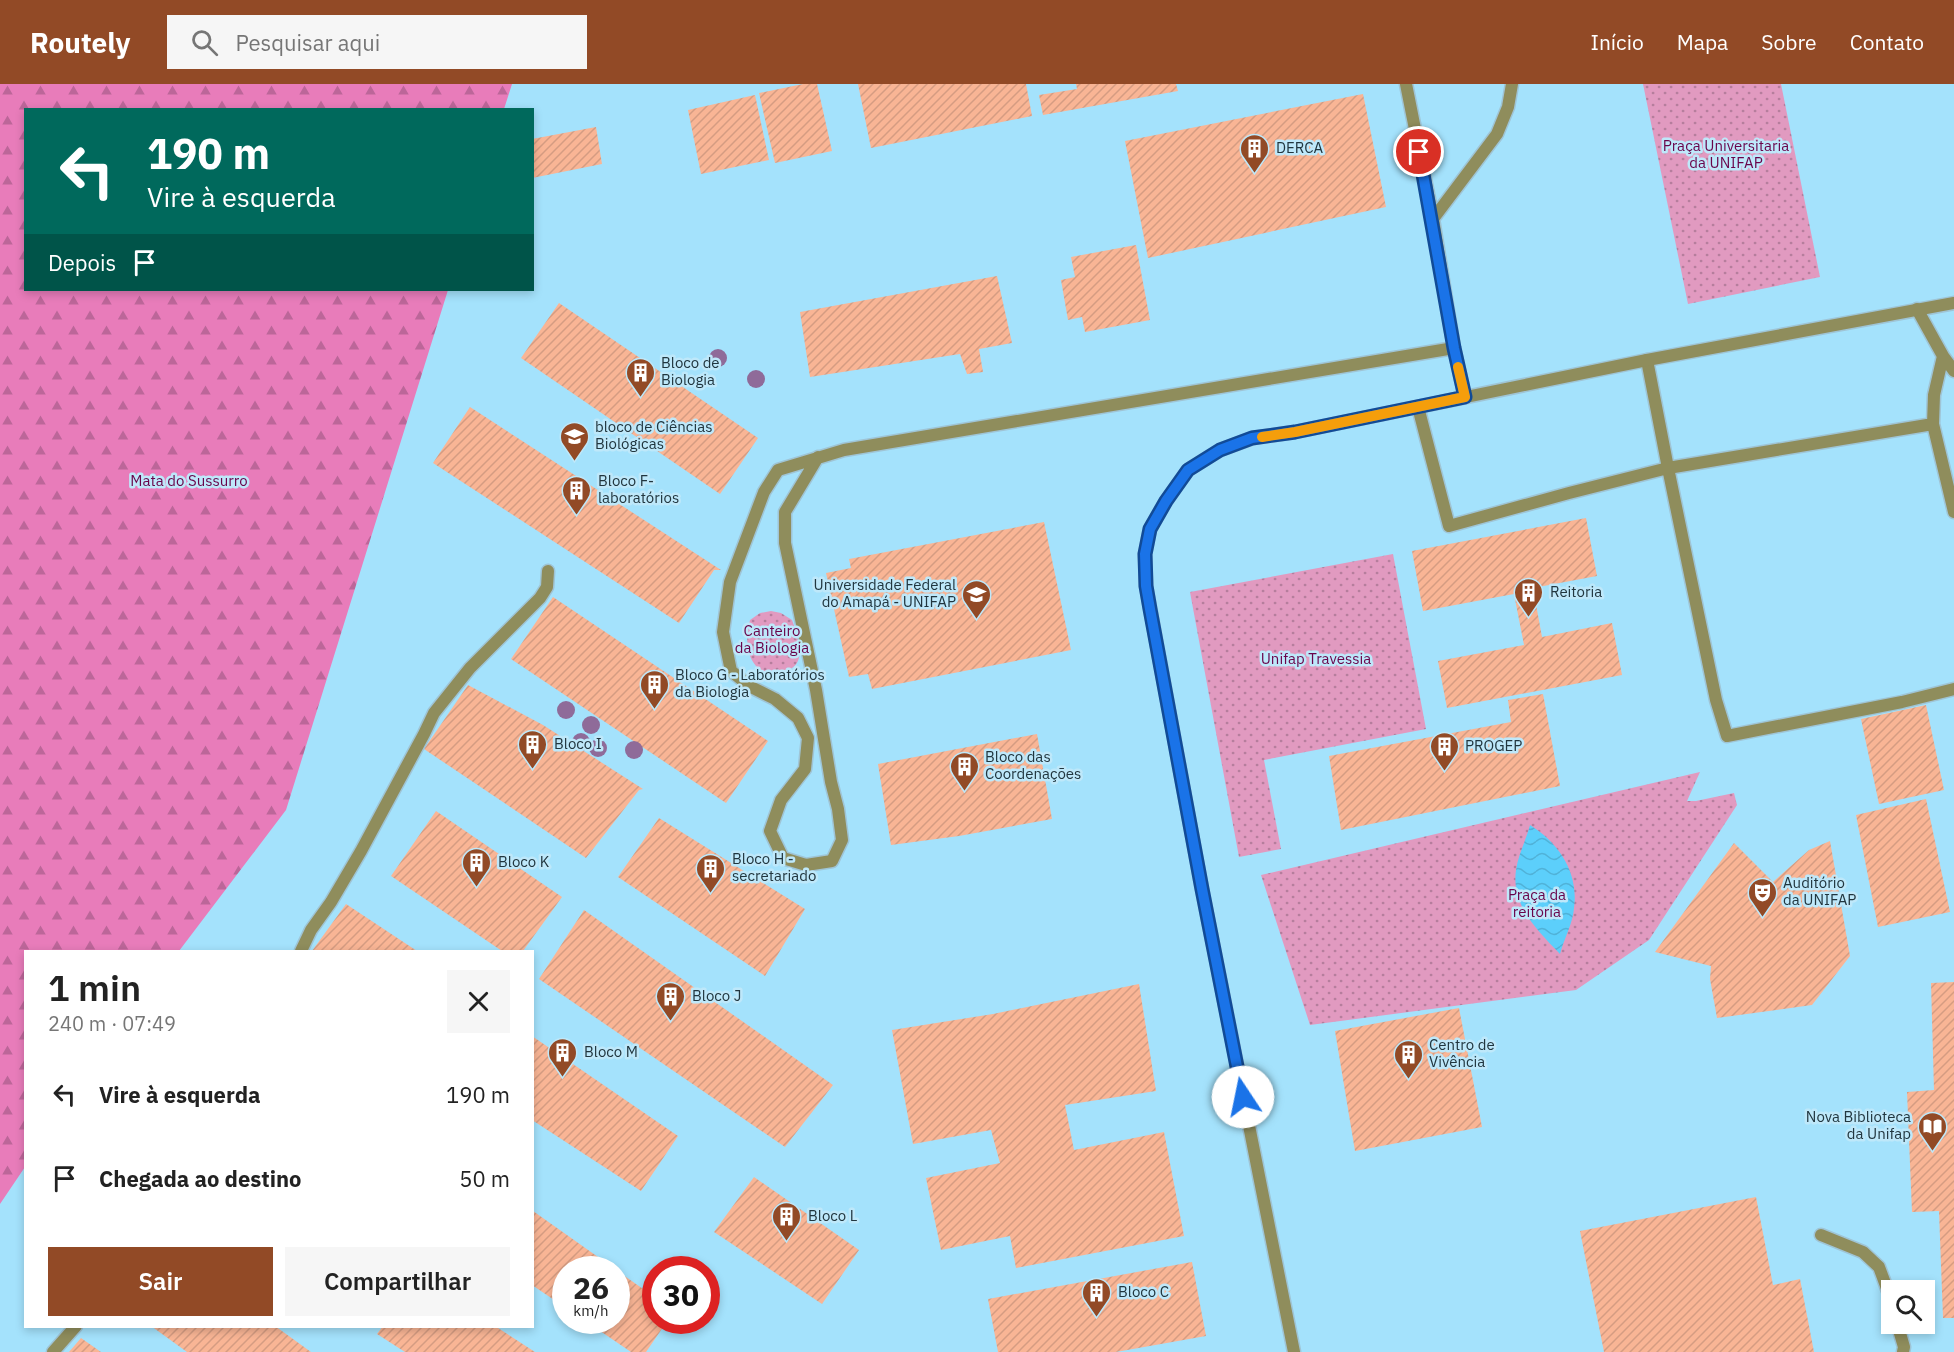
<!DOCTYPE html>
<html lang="pt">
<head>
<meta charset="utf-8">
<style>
	:root { --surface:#fff; --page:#f6f6f6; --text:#222; --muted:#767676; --accent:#924a26 }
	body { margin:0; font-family:"IBM Plex Sans",sans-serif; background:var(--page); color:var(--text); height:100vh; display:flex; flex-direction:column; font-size:22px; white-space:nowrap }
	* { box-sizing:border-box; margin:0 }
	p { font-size:20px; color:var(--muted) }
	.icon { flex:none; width:33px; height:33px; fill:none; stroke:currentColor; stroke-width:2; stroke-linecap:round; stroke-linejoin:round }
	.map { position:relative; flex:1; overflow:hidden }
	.drawer { position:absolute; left:24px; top:866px; width:510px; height:378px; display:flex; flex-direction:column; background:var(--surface); border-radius:0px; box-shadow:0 3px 9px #0003 }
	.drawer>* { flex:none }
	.hud { position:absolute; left:24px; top:24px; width:510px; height:183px; border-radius:0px; box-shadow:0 3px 9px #0003; background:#00695c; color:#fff; overflow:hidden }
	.controls { position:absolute; left:1881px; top:1196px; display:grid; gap:12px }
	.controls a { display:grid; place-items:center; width:54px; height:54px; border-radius:0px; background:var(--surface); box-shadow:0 3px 9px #0003; font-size:30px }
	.speed { position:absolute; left:552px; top:1172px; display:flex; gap:12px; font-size:30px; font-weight:700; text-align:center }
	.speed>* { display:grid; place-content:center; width:78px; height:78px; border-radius:50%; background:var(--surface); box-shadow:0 3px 9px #0003; line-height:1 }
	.speed small { font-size:15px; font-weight:400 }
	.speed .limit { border:9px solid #d22; background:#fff; color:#111 }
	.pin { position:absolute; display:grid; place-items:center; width:51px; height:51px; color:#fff; margin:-26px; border:3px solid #fff; border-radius:50%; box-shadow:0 2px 6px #0007 }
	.me { position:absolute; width:66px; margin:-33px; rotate:349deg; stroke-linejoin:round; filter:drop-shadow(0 0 4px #0008) }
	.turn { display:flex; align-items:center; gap:21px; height:126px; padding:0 24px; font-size:27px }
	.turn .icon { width:78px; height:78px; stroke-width:2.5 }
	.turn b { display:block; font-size:42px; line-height:51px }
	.then { display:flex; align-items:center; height:57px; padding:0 24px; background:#0003; gap:12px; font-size:22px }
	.round { display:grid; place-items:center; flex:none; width:63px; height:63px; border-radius:0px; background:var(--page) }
	.overview { display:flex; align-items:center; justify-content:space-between; height:102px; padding:0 24px }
	h1 { font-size:36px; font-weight:600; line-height:45px }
	.cta { display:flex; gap:12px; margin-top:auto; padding:12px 24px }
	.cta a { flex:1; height:69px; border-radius:0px; background:var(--accent); color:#fff; font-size:24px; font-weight:600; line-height:69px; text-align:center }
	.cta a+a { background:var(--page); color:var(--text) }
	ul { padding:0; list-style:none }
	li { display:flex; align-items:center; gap:18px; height:84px; padding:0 24px }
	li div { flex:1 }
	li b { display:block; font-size:22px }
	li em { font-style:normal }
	header { display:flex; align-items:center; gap:36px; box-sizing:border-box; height:84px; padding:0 30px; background:var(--accent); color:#fff }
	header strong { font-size:28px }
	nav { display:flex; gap:33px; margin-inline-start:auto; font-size:21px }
	.search { width:420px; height:54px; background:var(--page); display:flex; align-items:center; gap:15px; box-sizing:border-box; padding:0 21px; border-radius:0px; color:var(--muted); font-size:22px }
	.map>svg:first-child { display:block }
	.built { fill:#a4e2fc; fill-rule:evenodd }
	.forest { fill:url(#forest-firs) }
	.park { fill:url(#park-dots) }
	.water { fill:url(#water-waves) }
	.building { fill:url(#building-hatch) }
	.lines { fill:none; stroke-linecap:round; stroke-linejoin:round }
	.lane-casing { stroke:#9fc4d5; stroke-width:15 }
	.street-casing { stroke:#9fc4d5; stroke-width:15 }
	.lane { stroke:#8f8d5c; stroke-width:12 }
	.street { stroke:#8f8d5c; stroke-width:12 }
	.tree { fill:#8f6b99 }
	.route-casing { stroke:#114b97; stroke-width:15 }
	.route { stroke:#1a73e8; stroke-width:10 }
	.slow { stroke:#f59e0b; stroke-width:10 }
	.labels { text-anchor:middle; stroke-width:5; stroke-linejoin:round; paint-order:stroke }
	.park-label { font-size:15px; fill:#69044a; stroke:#bee8fa }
	.poi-label { font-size:15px; fill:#21363f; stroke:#bee8fa; text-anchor:start }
</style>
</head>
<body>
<header>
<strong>Routely</strong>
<div class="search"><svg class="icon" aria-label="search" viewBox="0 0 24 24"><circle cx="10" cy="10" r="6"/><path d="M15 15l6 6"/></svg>Pesquisar aqui</div>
<nav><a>Início</a><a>Mapa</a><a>Sobre</a><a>Contato</a></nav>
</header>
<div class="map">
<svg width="1954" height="1268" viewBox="0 0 1954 1268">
	<defs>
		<pattern id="forest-firs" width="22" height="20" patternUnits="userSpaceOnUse" patternTransform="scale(1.5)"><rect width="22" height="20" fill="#e87cba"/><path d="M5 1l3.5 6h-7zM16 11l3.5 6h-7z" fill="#bc6699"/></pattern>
		<pattern id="park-dots" width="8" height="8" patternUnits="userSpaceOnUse" patternTransform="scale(1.5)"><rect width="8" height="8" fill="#e19ac0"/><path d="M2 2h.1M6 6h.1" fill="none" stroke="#b67e9d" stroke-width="1.8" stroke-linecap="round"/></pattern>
		<pattern id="water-waves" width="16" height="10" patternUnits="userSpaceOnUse" patternTransform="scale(1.5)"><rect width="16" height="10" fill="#5ccffb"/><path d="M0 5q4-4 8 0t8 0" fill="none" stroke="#50b2d8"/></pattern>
		<pattern id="building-hatch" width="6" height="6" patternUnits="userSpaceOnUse" patternTransform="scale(1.5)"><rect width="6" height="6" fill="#f9b595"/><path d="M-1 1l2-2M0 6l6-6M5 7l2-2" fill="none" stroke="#d59c82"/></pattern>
	</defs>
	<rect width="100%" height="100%" fill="#bee8fa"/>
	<path class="built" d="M0 0H1954V1268H0ZM26 26H532V206H26ZM26 867H532V1242H26ZM566 1185H616V1236H566ZM656 1185H706V1236H656ZM1892 1206H1924V1239H1892Z"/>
	<path class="forest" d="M0 0H512L504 25 26 26V206H448L286 726 179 867H26L25 1083 0 1120Z"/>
	<path class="park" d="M1643 0H1781L1820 193 1688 220Z
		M1393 470 1426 645 1264 676 1281 765 1239 773 1190 508Z
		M771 527 781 529 792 536C796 547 801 562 799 574 795 591 766 594 756 582 745 569 746 551 750 536L760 529Z
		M1700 688 1687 717H1696L1734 709 1737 721 1649 856 1576 906 1310 941 1261 791Z"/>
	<path class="water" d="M1530 741C1559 759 1579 789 1574 824 1573 839 1564 855 1560 870 1537 846 1511 821 1516 786 1518 771 1526 756 1530 741Z"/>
	<path class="building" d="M803 0H817L832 67 775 79 759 9Z
		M858 0H1026L1032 32 871 64Z
		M1076 0H1176L1178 7 1043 31 1039 11 1077 5Z
		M1363 10 1386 123 1148 174 1125 57Z
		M755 11 769 76 701 90 688 26Z
		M596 43 602 80 532 94V55Z
		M1136 161 1150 236 1085 248 1082 233 1068 236 1061 196 1075 193 1071 173Z
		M997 192 1012 259 979 265 983 288 967 290 960 270 810 293 800 228Z
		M559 219 758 354 720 410 521 274Z
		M470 323 721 486H714L679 539 433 379Z
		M1586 434 1597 492 1533 504 1542 553 1612 539 1622 591 1447 624 1438 577 1524 561 1514 510 1423 527 1412 467Z
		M1044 438 1071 566 872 605 868 590 849 593 826 489 851 484 849 475Z
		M553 513 768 657 726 719 511 575Z
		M468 601 543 641 643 705 639 706 586 774 424 665Z
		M1543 610 1560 702 1341 746 1329 672 1511 638 1508 616Z
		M1926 621 1944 706 1879 720 1861 635Z
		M1037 650 1052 735 959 752 891 761 878 680Z
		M1926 715 1950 828 1878 843 1856 731Z
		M436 727 562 813 523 867H502L391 792Z
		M659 734 805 825 765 892 618 793Z
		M1830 757 1850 872 1812 921 1717 934 1710 895 1711 882 1655 868 1734 759 1773 798 1809 766Z
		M346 820 417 867H312Z
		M584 826 833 1001 785 1063 539 895Z
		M1954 898V1234H1943L1939 1127 1912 1128 1907 1008 1934 1006 1931 899Z
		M1139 900 1156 1007 1065 1021 1074 1066 1164 1048 1184 1152 1016 1184 1010 1152 941 1166 926 1094 1000 1079 991 1046 913 1060 892 946 993 930Z
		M1459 924 1482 1043 1355 1067 1335 947Z
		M532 952 678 1052 641 1107 532 1036Z
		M754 1093 859 1166 822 1220 714 1148Z
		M1756 1113 1773 1201 1800 1195 1814 1268H1604L1580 1147Z
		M533 1127 615 1185H566V1224L532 1201Z
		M1192 1178 1206 1252 1116 1268H998L988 1215Z
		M616 1186 656 1214V1236H668L646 1268H631L584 1236H616Z
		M151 1242H275L311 1268H187Z
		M383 1242H495L535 1268H405L377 1250Z
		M81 1254 101 1268H69Z"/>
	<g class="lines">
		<defs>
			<path id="lane" d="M1406 0 1433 135 1454 264
				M1433 135 1497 50 1508 23 1512 0
				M1917 225 1943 272 1934 311 1933 340 1668 384 1716 616 1727 652 1902 618 1954 605
				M1943 272 1954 287
				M1418 323 1449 442 1569 409 1668 384 1647 276
				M1933 340 1954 428
				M818 373 785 428V459L816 606 831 698 838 725 842 756 832 777 806 781 783 774 770 747 781 716 805 685 808 654 798 634 775 615 751 603 731 587 723 548 730 498 764 408 778 386 844 366 1454 264 1465 313
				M301 867 311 846 331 818 361 767 424 650 434 629 470 584 540 514 547 503 548 487
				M1821 1151 1863 1168 1879 1183 1892 1218
				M1897 1239 1904 1263 1903 1268
				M53 1268 76 1242"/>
			<path id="street" d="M1294 1268 1202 805 1146 502 1145 470 1150 445 1166 417 1188 386 1220 366 1253 354 1295 348 1647 276 1954 219"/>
		</defs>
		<use href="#lane" class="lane-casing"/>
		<use href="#street" class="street-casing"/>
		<use href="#lane" class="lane"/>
		<use href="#street" class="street"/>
	</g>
	<g class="tree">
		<circle cx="718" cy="274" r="9"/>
		<circle cx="756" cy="295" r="9"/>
		<circle cx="566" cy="626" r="9"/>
		<circle cx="591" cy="641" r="9"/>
		<circle cx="581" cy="658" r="9"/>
		<circle cx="598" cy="664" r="9"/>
		<circle cx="634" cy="666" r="9"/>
	</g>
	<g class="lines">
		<defs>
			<path id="route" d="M1243 1013 1202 805 1150 525 1146 502 1145 470 1150 445 1166 417 1188 386 1220 366 1252 354 1295 348 1465 313 1454 264 1419 68"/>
		</defs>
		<use href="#route" class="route-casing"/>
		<use href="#route" class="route"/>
		<path class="slow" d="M1262 353 1295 348 1465 313 1458 283"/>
	</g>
	<defs>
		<symbol id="building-pin" viewBox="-11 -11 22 30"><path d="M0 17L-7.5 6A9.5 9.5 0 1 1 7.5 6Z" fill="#924a26" stroke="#bee8fa"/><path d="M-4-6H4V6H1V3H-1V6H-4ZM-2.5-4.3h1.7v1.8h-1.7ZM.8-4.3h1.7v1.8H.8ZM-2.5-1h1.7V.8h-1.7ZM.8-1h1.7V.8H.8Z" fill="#fff"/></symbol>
		<symbol id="university-pin" viewBox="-11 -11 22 30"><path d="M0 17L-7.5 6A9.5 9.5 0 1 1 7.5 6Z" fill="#924a26" stroke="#bee8fa"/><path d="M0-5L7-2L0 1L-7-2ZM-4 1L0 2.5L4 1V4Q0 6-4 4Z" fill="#fff"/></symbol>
		<symbol id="theatre-pin" viewBox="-11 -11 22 30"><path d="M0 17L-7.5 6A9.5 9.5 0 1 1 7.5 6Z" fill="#924a26" stroke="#bee8fa"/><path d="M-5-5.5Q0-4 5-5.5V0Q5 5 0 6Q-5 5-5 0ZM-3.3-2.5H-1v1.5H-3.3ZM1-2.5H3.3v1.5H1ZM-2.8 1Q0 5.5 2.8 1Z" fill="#fff"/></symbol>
		<symbol id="library-pin" viewBox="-11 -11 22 30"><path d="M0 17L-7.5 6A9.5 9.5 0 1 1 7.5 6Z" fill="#924a26" stroke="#bee8fa"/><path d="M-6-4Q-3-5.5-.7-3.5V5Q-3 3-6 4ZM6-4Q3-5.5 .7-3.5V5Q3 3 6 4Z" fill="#fff"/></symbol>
	</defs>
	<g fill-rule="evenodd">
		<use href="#building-pin" x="1238" y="48" width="33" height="45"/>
		<use href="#building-pin" x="624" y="272" width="33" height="45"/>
		<use href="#university-pin" x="558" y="336" width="33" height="45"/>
		<use href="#building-pin" x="560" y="390" width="33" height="45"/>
		<use href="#building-pin" x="1512" y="492" width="33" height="45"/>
		<use href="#university-pin" x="960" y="494" width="33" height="45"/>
		<use href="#building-pin" x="638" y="584" width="33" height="45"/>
		<use href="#building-pin" x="516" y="644" width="33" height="45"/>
		<use href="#building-pin" x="1428" y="646" width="33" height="45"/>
		<use href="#building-pin" x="948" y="666" width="33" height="45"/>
		<use href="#building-pin" x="460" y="762" width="33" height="45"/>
		<use href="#building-pin" x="694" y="768" width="33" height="45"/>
		<use href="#theatre-pin" x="1746" y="792" width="33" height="45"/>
		<use href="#building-pin" x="654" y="896" width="33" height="45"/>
		<use href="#building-pin" x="546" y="952" width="33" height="45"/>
		<use href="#building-pin" x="1392" y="954" width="33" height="45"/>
		<use href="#library-pin" x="1916" y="1026" width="33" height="45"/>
		<use href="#building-pin" x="770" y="1116" width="33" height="45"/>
		<use href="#building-pin" x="1080" y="1192" width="33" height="45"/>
	</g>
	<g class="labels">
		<g class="park-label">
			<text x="1726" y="67">Praça Universitaria<tspan x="1726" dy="17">da UNIFAP</tspan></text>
			<text x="189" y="402">Mata do Sussurro</text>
			<text x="772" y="552">Canteiro<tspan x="772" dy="17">da Biologia</tspan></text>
			<text x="1316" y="580">Unifap Travessia</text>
			<text x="1537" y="816">Praça da<tspan x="1537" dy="17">reitoria</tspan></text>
		</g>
		<g class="poi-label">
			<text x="1276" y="69">DERCA</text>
			<text x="661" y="284">Bloco de<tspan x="661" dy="17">Biologia</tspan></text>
			<text x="595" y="348">bloco de Ciências<tspan x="595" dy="17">Biológicas</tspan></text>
			<text x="598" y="402">Bloco F-<tspan x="598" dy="17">laboratórios</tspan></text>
			<text x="956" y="506" text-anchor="end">Universidade Federal<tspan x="956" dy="17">do Amapá - UNIFAP</tspan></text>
			<text x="1550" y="513">Reitoria</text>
			<text x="675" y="596">Bloco G - Laboratórios<tspan x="675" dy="17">da Biologia</tspan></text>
			<text x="554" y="665">Bloco I</text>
			<text x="1465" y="667">PROGEP</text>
			<text x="985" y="678">Bloco das<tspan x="985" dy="17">Coordenações</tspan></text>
			<text x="732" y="780">Bloco H -<tspan x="732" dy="17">secretariado</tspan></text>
			<text x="498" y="783">Bloco K</text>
			<text x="1783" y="804">Auditório<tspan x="1783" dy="17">da UNIFAP</tspan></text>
			<text x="692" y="917">Bloco J</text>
			<text x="1429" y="966">Centro de<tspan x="1429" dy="17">Vivência</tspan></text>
			<text x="584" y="973">Bloco M</text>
			<text x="1911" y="1038" text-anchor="end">Nova Biblioteca<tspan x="1911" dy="17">da Unifap</tspan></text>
			<text x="808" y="1137">Bloco L</text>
			<text x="1118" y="1213">Bloco C</text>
		</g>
	</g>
</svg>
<div class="controls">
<a><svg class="icon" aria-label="search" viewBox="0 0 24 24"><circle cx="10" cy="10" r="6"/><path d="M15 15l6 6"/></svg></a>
</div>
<div class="speed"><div>26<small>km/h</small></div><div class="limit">30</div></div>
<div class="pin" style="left:1419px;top:68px;background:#d93025"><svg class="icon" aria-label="arrive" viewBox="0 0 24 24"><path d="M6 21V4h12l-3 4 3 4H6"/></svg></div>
<svg class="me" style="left:1243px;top:1013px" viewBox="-20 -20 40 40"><circle r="19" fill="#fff"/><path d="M0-13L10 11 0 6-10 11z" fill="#1a73e8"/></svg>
<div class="hud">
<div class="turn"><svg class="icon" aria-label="left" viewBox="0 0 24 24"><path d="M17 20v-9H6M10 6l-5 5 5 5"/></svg><div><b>190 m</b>Vire à esquerda</div></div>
<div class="then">Depois<svg class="icon" aria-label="arrive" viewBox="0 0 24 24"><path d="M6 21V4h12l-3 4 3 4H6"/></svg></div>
</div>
<section class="drawer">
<div class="overview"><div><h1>1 min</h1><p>240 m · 07:49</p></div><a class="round"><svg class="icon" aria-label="close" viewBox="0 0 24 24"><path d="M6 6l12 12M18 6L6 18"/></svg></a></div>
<ul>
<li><svg class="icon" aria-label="left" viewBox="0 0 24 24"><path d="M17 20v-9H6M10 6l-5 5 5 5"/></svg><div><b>Vire à esquerda</b></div><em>190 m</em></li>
<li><svg class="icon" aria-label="arrive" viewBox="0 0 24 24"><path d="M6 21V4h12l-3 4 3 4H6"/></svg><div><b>Chegada ao destino</b></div><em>50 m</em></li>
</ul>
<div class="cta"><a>Sair</a><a>Compartilhar</a></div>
</section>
</div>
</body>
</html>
